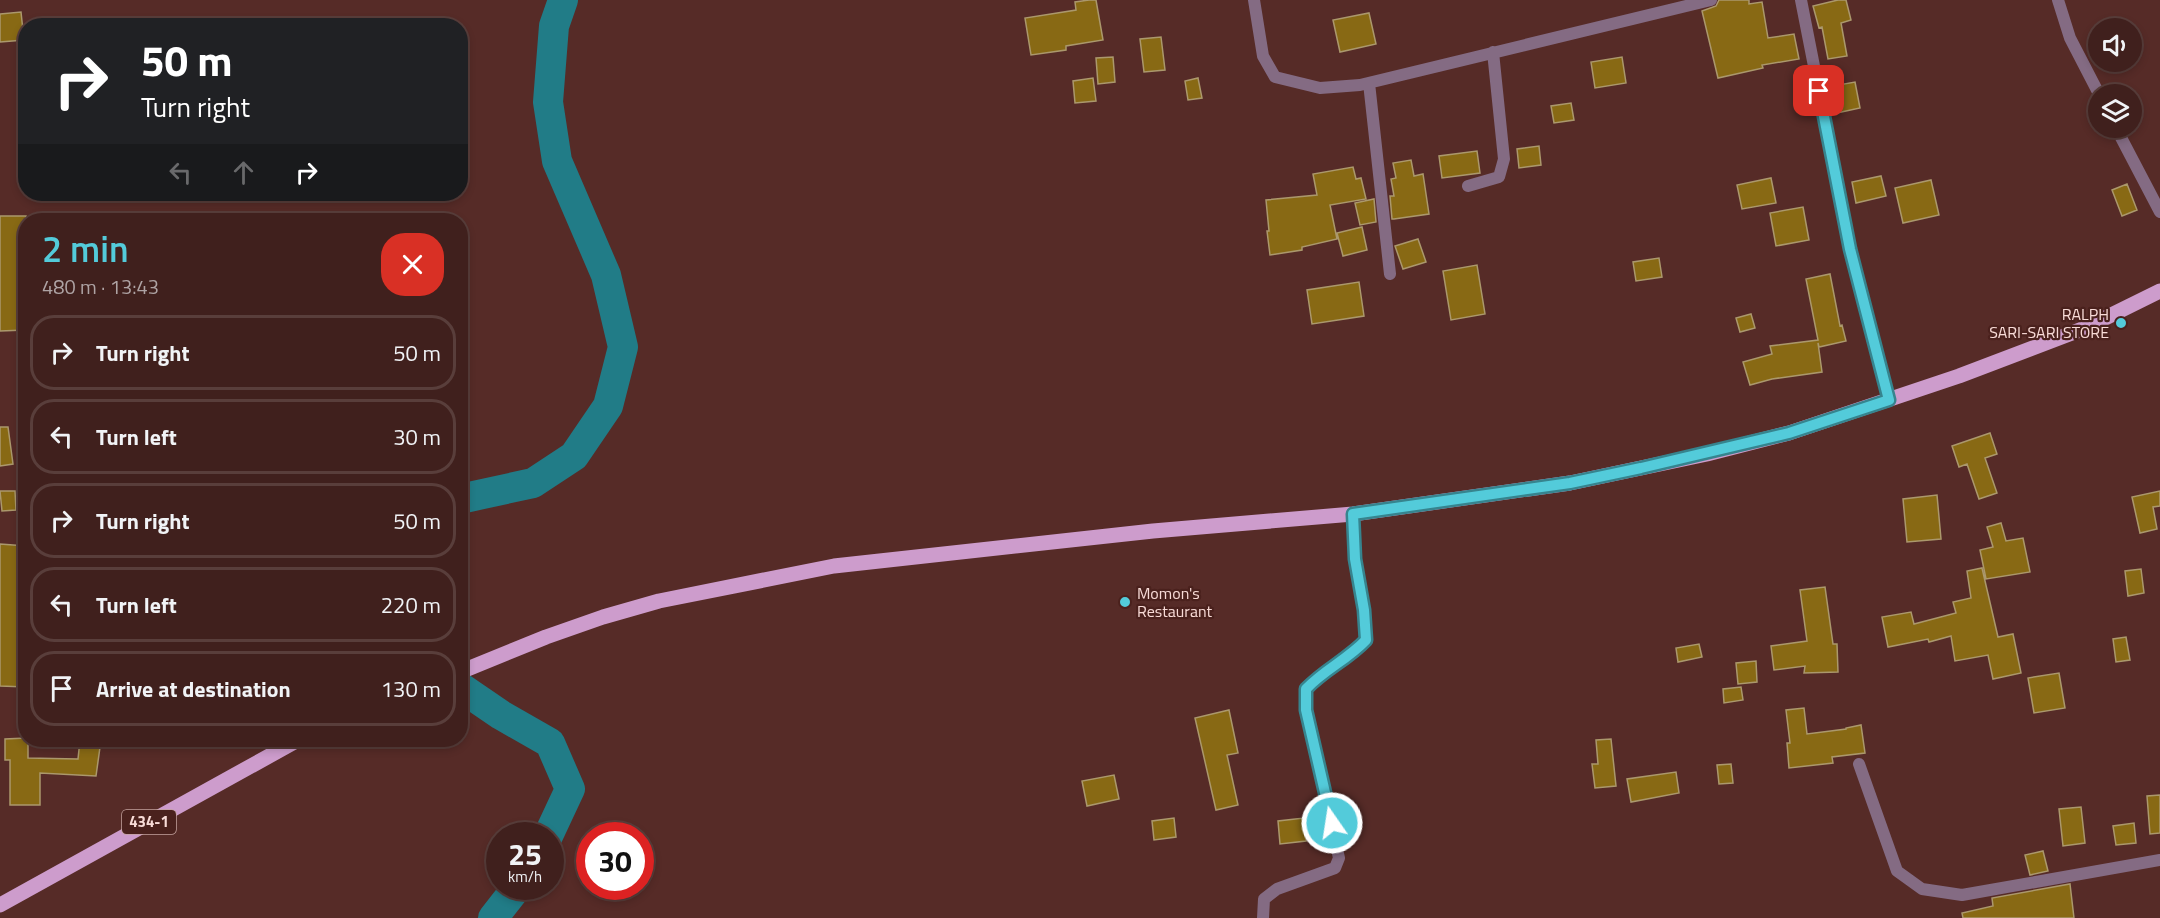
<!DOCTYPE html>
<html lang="en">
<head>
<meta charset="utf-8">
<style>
	:root { --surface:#40201d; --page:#472826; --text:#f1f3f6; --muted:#aea3a4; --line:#593e3b; --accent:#53cbda }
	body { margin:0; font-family:"Titillium Web",sans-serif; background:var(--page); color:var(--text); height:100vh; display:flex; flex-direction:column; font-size:22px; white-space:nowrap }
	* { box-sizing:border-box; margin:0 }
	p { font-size:20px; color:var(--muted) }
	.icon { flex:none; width:33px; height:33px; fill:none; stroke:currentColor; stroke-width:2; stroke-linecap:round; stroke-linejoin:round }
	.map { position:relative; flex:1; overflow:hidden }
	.drawer { position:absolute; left:18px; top:213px; width:450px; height:534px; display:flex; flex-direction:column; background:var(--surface); border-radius:24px; box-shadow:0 3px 9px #0003,0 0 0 2px var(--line) }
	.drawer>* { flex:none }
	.guide { position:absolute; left:18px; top:18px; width:450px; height:183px; border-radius:24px; box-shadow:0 3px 9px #0003,0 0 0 2px var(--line); background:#202124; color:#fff; overflow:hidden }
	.fabs { position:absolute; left:2088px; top:18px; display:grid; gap:12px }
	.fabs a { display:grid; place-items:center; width:54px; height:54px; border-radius:50%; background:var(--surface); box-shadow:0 3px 9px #0003,0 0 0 2px var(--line); font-size:30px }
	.speed { position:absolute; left:486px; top:822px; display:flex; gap:12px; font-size:30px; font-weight:700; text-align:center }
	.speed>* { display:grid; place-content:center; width:78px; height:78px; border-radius:50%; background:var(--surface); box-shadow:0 3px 9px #0003,0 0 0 2px var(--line); line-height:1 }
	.speed small { font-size:15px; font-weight:400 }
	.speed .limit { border:9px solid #d22; background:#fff; color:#111 }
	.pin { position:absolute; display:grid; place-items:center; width:51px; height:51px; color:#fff; margin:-26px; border-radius:12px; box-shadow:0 3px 9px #0006 }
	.me { position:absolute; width:66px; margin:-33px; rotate:347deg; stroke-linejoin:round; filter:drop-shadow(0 0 4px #0008) }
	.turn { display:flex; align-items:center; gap:21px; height:126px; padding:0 24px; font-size:27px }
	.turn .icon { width:78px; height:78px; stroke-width:2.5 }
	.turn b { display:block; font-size:42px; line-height:51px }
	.lanes { display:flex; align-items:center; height:57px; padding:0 24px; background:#0003; justify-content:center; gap:30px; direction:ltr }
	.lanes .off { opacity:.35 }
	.round { display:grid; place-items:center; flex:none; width:63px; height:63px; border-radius:24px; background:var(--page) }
	.overview { display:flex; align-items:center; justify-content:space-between; height:102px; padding:0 24px }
	h1 { font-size:36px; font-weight:600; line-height:45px; color:var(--accent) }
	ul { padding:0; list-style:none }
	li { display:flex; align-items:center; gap:18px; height:75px; margin:0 12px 9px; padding:0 12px; border:3px solid var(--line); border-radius:24px }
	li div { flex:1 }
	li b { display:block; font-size:22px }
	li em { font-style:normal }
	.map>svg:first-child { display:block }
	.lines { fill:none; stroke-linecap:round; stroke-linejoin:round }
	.river { stroke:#217c87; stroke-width:30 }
	.building { fill:#886914; stroke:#ab986c; stroke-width:1.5 }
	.minor { stroke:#846b83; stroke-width:12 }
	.tertiary { stroke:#846b83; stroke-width:12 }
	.primary { stroke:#cd9ccc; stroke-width:15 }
	.route-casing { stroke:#36848e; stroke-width:15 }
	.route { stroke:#53cbda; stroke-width:10 }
	.poi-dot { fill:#53cbda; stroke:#4a211d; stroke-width:2 }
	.labels { text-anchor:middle; stroke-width:4.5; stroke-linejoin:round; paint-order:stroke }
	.shield { fill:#4a211d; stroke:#c4a39f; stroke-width:1.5 }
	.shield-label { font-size:15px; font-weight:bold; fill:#f8dbd7 }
	.poi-label { font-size:16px; fill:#f8dbd7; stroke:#4a211d; text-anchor:end }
</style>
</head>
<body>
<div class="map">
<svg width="2160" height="918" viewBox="0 0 2160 918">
	<rect width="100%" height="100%" fill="#562b27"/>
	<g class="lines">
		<path class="river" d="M460 499 533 483 574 456 608 406 623 347 606 275 557 161 548 102 554 26 563 0
			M460 687 501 715 550 743 570 789 548 836
			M493 918 518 886"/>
	</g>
	<path class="building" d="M1089 0H1096L1103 40 1066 46V50L1031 55 1025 18 1076 10 1075 2Z
		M1719 0H1749V4L1762 2 1768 38 1794 34 1799 59 1762 65 1763 68 1718 78 1702 11 1716 6Z
		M1838 0H1846L1851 20 1841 23 1847 56 1828 59 1822 27 1819 28 1813 6Z
		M21 12 24 40 0 42V14Z
		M1369 13 1376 44 1340 52 1333 20Z
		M1161 37 1165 70 1144 72 1140 39Z
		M1113 57 1115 82 1098 84 1096 58Z
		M1622 57 1626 83 1595 88 1591 62Z
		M1093 78 1096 101 1075 103 1073 81Z
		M1198 78 1202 98 1188 100 1185 81Z
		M1855 82 1860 108 1832 114 1827 87Z
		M1571 103 1574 120 1554 123 1551 106Z
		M1539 146 1541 165 1519 168 1517 149Z
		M1477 151 1480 173 1442 178 1439 156Z
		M1411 160 1414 176 1423 174 1429 214 1394 219H1392L1390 196H1394L1391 179 1396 178 1393 163Z
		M1353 167 1356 179 1361 178 1366 199 1330 205 1337 239 1302 247V250L1270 255 1267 231H1269L1266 200 1317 195 1313 174Z
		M1881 176 1886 196 1856 203 1852 182Z
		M1771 178 1776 203 1742 209 1737 185Z
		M1931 180 1939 215 1903 223 1895 188Z
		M2127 184 2137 210 2122 216 2112 190Z
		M1374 199 1376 222 1360 225 1355 203Z
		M1803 207 1809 240 1776 246 1770 213Z
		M0 216H26V242H20L25 330 0 331Z
		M1362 227 1367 250 1343 256 1337 233Z
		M1418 239 1426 262 1403 269 1395 246Z
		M1659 258 1662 277 1636 281 1633 262Z
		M1477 265 1485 314 1451 320 1443 271Z
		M1830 274 1840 326 1842 325 1846 341 1819 347 1818 343 1822 372 1772 379 1750 385 1743 362 1772 354 1770 346 1818 340 1806 279Z
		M1359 282 1364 316 1312 324 1307 290Z
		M1751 314 1755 328 1740 332 1736 318Z
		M0 427H8L13 464 0 466Z
		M1990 433 1997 454 1985 458 1997 493 1979 499 1967 464 1959 467 1952 446Z
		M0 491H15L16 510 2 511Z
		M2160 491V506L2153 507 2157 529 2140 533 2132 497Z
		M1937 495 1941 539 1907 542 1903 499Z
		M2001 523 2006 541 2023 538 2030 572 1986 579 1980 550 1993 547 1987 527Z
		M0 544 26 546V687L0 686Z
		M1982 568 1998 637 2013 634 2021 673 1993 679 1988 655 1955 661 1951 636 1929 642 1928 639 1888 647 1882 617 1911 612 1914 624 1956 613 1953 602 1971 598 1967 571Z
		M2141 569 2144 593 2128 596 2125 571Z
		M1825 587 1833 644H1837L1838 672 1804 673 1805 666 1774 670 1771 646 1807 641 1800 590Z
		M2126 637 2130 660 2116 662 2113 639Z
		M1699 644 1702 657 1678 662 1676 648Z
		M1756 661 1757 682 1738 684 1736 663Z
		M2059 673 2065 708 2034 713 2028 678Z
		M1741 687 1743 700 1724 703 1723 689Z
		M1804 708 1807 734 1846 729V728L1861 725 1865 753 1832 757 1833 763 1789 768 1787 743H1790L1786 710Z
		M1229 710 1238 753 1227 755 1238 805 1216 810 1195 718Z
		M26 738 28 740V758L78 759 80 740H101L96 776 40 773V805H10V760H5V739Z
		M1611 739 1616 786 1595 788 1592 764H1598L1596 740Z
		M1731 764 1733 783 1719 784 1717 765Z
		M1676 772 1679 793 1631 802 1627 779Z
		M1114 775 1119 799 1087 806 1082 781Z
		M2160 795V833L2150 834 2147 796Z
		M2081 807 2085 843 2063 846 2059 809Z
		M1174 818 1176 837 1154 840 1152 821Z
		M1304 818 1306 841 1280 844 1278 821Z
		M2134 823 2136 843 2116 845 2113 826Z
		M2043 851 2048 871 2030 875 2025 855Z
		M2070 884 2074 918H1963L1962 913 1993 906 1992 898Z"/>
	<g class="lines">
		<path class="minor" d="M1254 0 1263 56 1275 77 1320 88 1360 85 1711 0
			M1801 0 1850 249 1889 400
			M1369 83 1390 274
			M1468 186 1499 177 1504 159 1493 52
			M1859 764 1897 871 1922 889 1962 895 2160 860
			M1263 918 1264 899 1277 889 1335 868 1339 858 1306 710V689C1325 669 1348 660 1366 640L1364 610 1355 559 1353 514"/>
		<path class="tertiary" d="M2058 0 2070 38 2099 94
			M2116 128 2160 212"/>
		<path class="primary" d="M460 672 546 637 603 617 659 601 834 566 1153 531 1353 514 1570 483 1707 454 1789 433 1959 376 2085 328 2160 291
			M0 905 298 740"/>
	</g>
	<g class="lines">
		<defs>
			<path id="route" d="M1332 823 1306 710V689C1325 669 1347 660 1366 640L1364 610 1355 559 1353 514 1570 483 1641 468 1789 433 1889 400 1850 249 1819 91"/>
		</defs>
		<use href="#route" class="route-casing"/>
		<use href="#route" class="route"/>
	</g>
	<g class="poi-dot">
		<circle cx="2121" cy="323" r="6"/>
		<circle cx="1125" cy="602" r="6"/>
	</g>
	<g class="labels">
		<rect class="shield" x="122" y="810" width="54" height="24" rx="4.5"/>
		<g class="shield-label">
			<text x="149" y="827">434-1</text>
		</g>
		<g class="poi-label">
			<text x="2109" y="320">RALPH<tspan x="2109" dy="18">SARI-SARI STORE</tspan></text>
			<text x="1137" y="599" text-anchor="start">Momon's<tspan x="1137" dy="18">Restaurant</tspan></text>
		</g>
	</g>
</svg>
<div class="fabs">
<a><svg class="icon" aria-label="sound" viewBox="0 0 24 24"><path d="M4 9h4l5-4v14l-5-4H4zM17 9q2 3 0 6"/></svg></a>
<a><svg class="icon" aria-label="layers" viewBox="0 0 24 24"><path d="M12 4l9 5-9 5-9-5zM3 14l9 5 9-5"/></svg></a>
</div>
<div class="speed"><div>25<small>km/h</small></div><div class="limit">30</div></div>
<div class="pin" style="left:1819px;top:91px;background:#d93025"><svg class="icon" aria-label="arrive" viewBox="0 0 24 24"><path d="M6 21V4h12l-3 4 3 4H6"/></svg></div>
<svg class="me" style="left:1332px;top:823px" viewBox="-20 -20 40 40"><circle r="17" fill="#53cbda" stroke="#fff" stroke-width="3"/><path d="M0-11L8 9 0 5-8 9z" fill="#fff"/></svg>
<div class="guide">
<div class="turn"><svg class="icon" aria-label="right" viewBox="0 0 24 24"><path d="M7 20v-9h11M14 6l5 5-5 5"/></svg><div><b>50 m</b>Turn right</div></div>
<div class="lanes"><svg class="icon off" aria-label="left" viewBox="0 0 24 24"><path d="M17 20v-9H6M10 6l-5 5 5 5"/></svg><svg class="icon off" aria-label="ahead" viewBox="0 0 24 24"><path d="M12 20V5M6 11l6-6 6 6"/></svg><svg class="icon" aria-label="right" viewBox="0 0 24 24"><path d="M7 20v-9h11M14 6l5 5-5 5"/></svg></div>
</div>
<section class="drawer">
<div class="overview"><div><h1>2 min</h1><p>480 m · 13:43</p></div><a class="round" style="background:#d93025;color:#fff"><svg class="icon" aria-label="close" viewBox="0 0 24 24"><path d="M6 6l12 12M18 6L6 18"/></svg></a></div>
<ul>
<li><svg class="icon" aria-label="right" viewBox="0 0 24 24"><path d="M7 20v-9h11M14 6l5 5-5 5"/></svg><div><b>Turn right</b></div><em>50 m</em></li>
<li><svg class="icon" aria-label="left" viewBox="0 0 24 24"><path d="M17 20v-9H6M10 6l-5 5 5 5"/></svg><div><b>Turn left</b></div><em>30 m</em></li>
<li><svg class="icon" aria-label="right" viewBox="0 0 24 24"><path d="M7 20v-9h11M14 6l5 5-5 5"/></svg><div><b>Turn right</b></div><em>50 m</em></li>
<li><svg class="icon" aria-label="left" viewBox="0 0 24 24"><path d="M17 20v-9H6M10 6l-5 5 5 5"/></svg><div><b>Turn left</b></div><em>220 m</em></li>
<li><svg class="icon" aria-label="arrive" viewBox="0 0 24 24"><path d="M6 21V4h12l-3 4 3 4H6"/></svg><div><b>Arrive at destination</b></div><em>130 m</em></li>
</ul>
</section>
</div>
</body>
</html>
